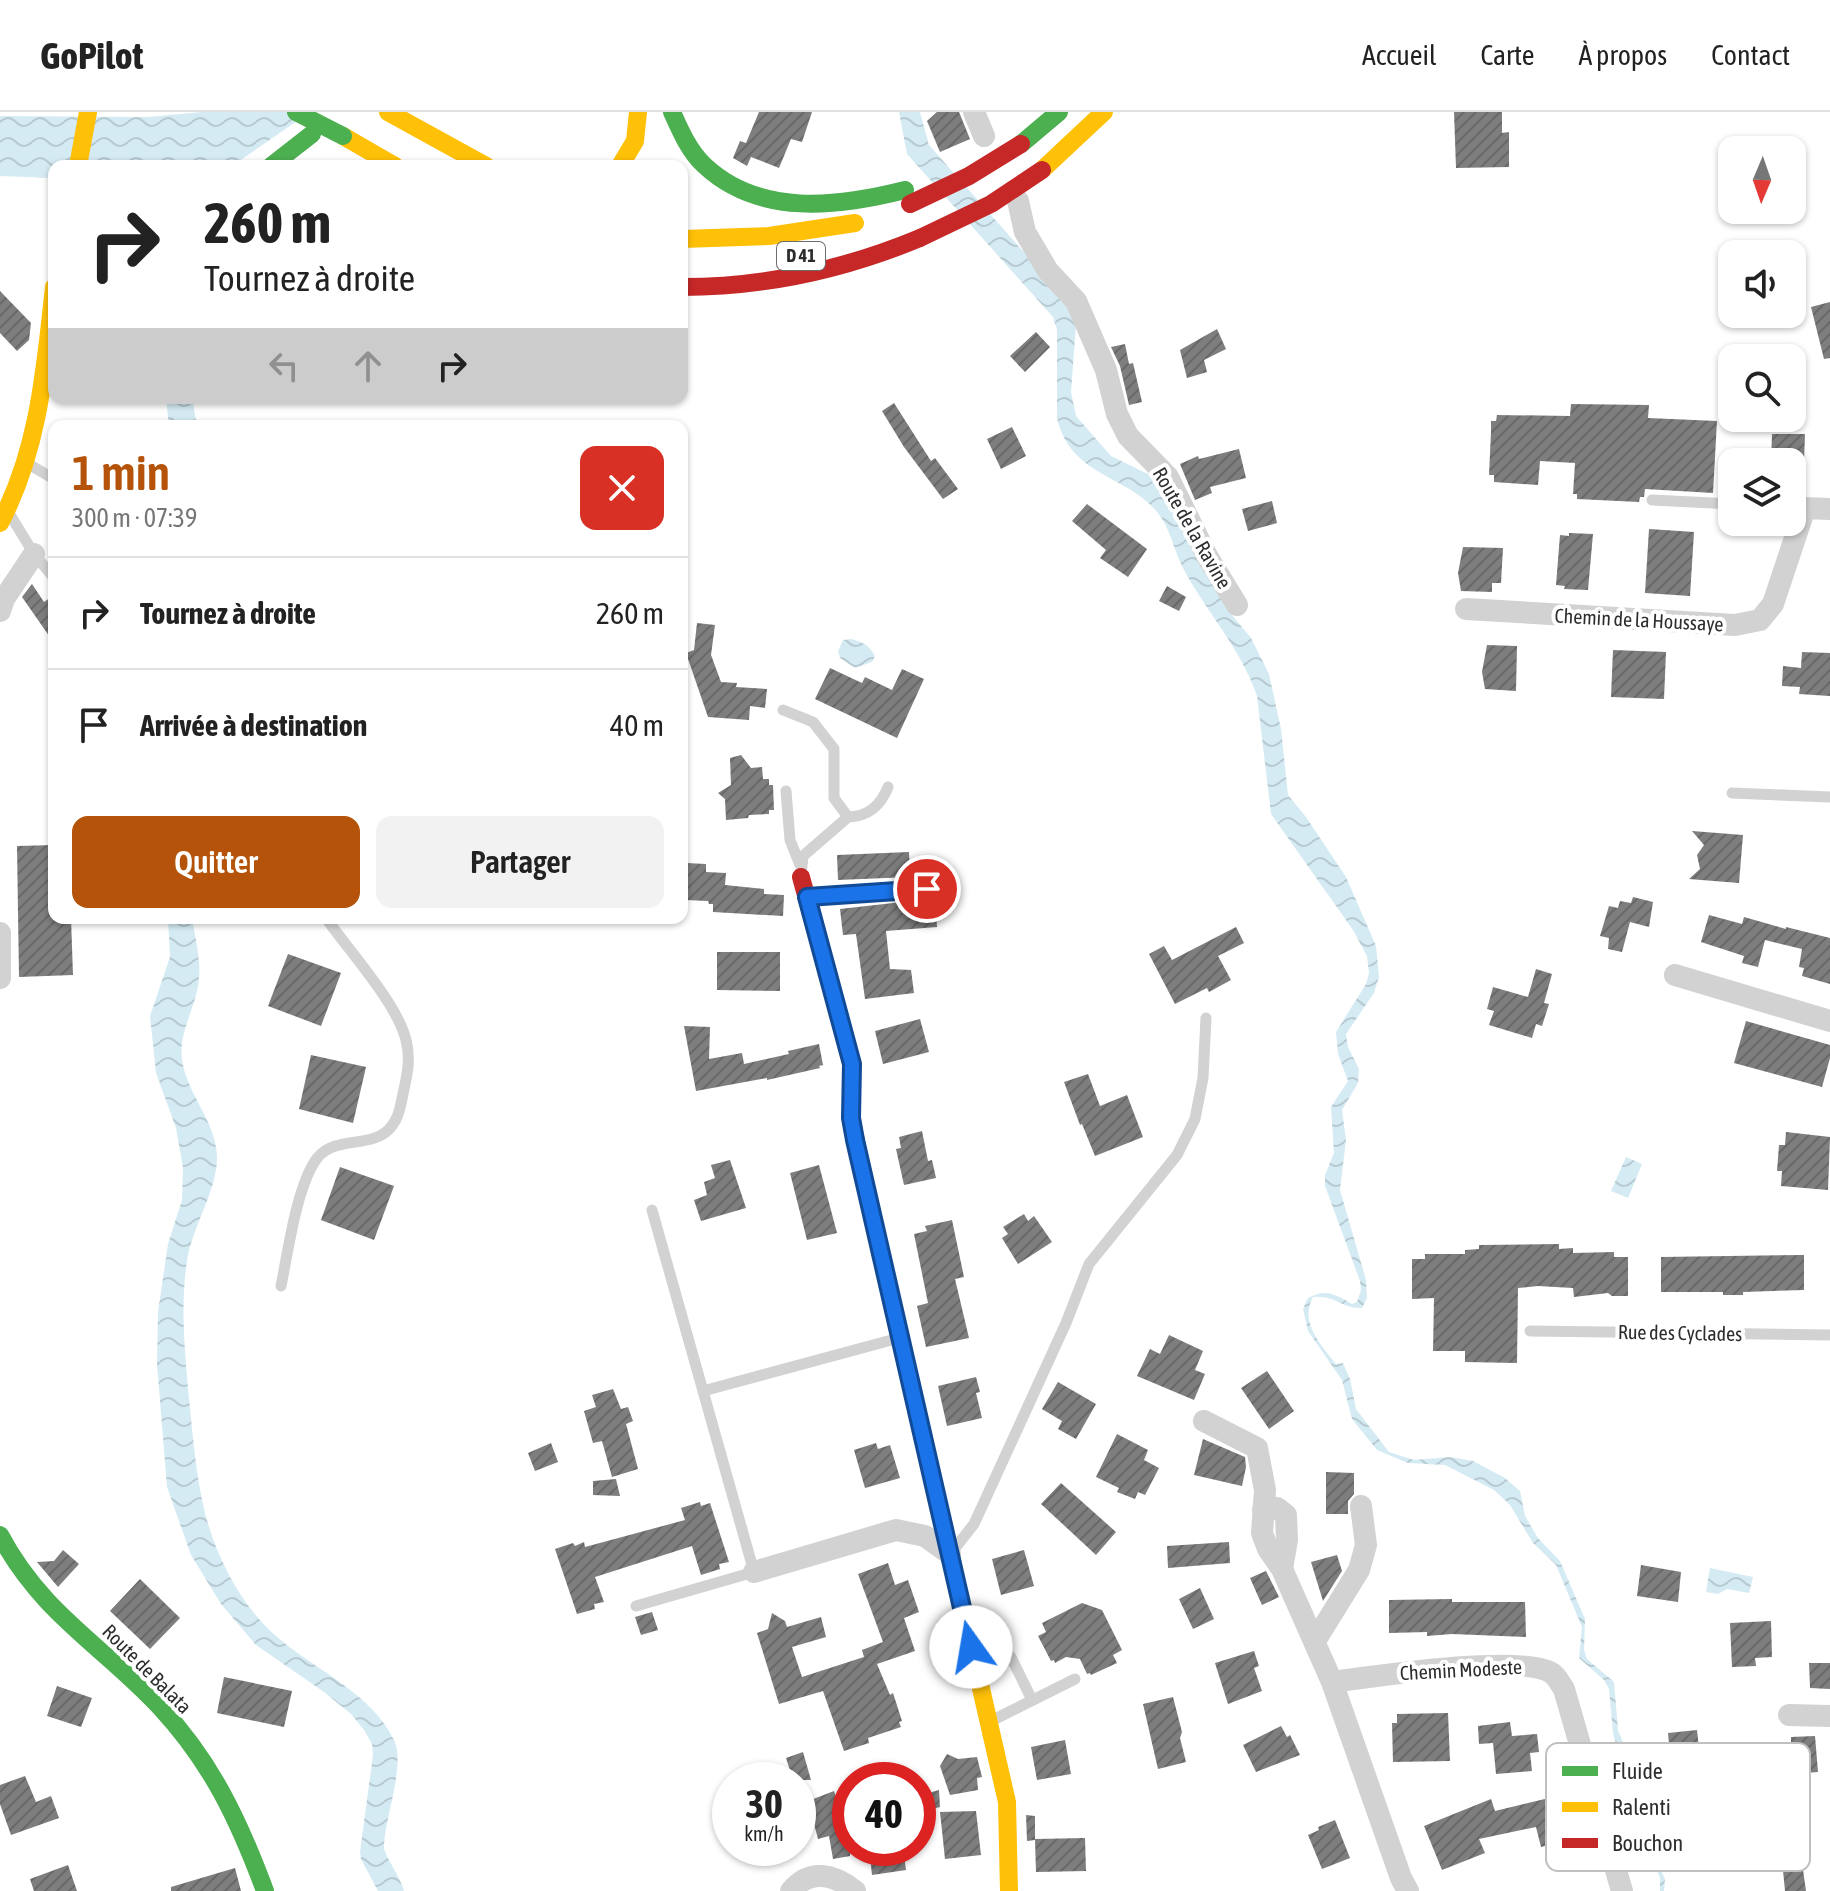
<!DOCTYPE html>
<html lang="fr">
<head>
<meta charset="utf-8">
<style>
	:root { --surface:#fff; --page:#f2f2f2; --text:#222; --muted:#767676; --line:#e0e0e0; --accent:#b45309 }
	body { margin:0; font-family:"Asap Condensed",sans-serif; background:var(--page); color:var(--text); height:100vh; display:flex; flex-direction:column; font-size:30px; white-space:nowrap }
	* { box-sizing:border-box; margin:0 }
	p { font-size:26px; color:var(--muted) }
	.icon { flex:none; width:44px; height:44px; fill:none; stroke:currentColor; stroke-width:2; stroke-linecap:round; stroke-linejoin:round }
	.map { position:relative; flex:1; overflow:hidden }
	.sheet { position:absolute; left:48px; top:308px; width:640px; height:504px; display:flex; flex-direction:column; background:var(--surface); border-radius:16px; box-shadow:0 2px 6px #0004 }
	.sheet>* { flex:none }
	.banner { position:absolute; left:48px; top:48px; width:640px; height:244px; border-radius:16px; box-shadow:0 2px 6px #0004; background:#fff; color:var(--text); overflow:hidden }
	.needle { width:52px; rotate:182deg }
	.buttons { position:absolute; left:1718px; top:24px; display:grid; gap:16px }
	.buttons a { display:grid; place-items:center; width:88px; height:88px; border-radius:16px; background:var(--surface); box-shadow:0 2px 6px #0004; font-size:40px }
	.speed { position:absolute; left:712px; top:1650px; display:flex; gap:16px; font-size:40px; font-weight:700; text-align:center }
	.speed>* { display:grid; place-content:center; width:104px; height:104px; border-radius:50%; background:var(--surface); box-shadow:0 2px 6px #0004; line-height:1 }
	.speed small { font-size:20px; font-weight:400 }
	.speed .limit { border:12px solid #d22; background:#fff; color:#111 }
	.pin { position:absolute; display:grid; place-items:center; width:68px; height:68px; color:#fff; margin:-34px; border:4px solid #fff; border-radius:50%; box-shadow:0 2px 8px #0007 }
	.me { position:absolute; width:88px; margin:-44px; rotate:347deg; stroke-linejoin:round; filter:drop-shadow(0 0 6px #0008) }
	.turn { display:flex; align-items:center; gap:28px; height:168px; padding:0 24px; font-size:36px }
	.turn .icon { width:104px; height:104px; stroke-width:2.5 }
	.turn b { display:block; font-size:56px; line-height:68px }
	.lanes { display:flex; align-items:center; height:76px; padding:0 24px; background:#0003; justify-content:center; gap:40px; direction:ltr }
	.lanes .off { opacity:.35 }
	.round { display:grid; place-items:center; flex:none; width:84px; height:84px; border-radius:16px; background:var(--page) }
	.headline { display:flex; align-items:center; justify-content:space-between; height:136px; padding:0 24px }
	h1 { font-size:48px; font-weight:600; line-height:60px; color:var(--accent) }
	.cta { display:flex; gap:16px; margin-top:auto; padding:16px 24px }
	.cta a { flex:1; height:92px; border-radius:16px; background:var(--accent); color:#fff; font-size:32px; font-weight:600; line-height:92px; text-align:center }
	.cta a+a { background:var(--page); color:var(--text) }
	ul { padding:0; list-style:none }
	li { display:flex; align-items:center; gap:24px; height:112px; padding:0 24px; border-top:2px solid var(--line) }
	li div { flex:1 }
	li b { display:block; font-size:30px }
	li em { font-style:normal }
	header { display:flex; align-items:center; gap:48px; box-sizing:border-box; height:112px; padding:0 40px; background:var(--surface); border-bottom:2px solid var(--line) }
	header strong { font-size:38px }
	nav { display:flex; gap:44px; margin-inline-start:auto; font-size:28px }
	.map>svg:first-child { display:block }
	.water { fill:url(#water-waves) }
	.building { fill:url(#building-hatch) }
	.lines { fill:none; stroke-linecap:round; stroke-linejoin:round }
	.lane { stroke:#d2d2d2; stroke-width:11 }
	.street { stroke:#d2d2d2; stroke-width:22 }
	.fast { stroke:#4caf50; stroke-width:18 }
	.slow { stroke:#ffc107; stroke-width:18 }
	.jam { stroke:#c62828; stroke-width:18 }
	.fast-bridge { stroke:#4caf50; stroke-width:18 }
	.jam-bridge { stroke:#c62828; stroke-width:18 }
	.route-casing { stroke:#114b97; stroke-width:20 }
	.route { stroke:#1a73e8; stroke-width:14 }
	.labels { text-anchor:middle; stroke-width:8; stroke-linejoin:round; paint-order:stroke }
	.shield { fill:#fff; stroke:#6c6c6c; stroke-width:2 }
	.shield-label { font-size:18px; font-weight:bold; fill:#2d2d2d }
	.street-label { font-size:20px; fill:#2d2d2d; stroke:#fff }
	.key { fill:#fff; stroke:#c0c0c0; stroke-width:2 }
	.key-label { font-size:22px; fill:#2d2d2d }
</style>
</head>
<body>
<header>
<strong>GoPilot</strong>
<nav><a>Accueil</a><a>Carte</a><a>À propos</a><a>Contact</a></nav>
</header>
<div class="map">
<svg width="1830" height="1779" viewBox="0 0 1830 1779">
	<defs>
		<pattern id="water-waves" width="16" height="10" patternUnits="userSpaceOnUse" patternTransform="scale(2)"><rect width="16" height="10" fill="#d5ebf3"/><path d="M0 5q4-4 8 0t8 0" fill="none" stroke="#b7cad1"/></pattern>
		<pattern id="building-hatch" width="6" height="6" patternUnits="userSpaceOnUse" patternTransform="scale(2)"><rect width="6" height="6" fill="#7e7e7e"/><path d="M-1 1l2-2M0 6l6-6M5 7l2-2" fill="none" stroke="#686868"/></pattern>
	</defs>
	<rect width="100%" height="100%" fill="#fff"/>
	<path class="water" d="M202 0H310L232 54H54V66L0 64V4L148 5Z
		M899 0H920L929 33 1068 190 1076 212 1071 280 1076 304 1111 344 1154 365 1168 375 1227 497 1251 526 1269 562 1281 617 1288 683 1306 705 1346 765 1376 834 1379 865 1374 881 1346 922 1348 935 1359 957 1358 971 1342 998 1346 1028 1340 1078 1366 1168 1367 1186 1362 1196C1342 1197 1336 1183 1313 1185 1299 1210 1321 1233 1336 1252L1343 1251 1350 1267 1356 1297 1389 1340 1414 1348 1450 1345 1473 1349 1505 1366 1520 1379 1525 1404 1538 1426 1560 1449 1585 1507 1584 1538 1587 1547 1614 1570 1618 1618 1633 1655 1629 1683 1631 1695 1665 1767 1664 1779H1660V1766L1652 1745 1621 1696 1624 1663 1613 1621 1609 1577 1604 1568 1579 1546 1582 1515 1556 1453 1533 1431 1510 1393 1494 1378 1445 1353 1408 1351 1377 1338 1352 1307 1342 1268 1308 1219 1303 1197 1308 1186C1327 1176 1336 1183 1352 1192L1357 1190 1361 1178 1360 1169 1325 1074V1063L1334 1041 1331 995 1348 969 1338 942 1336 920 1366 872 1369 861 1367 844 1353 818 1271 702 1257 584C1241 536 1206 500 1183 456 1174 439 1170 415 1157 400 1127 363 1070 364 1057 306V218L1053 205 907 42Z
		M166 286H192L197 314H169Z
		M851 527C863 530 869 533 875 544L872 550 855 556 840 546 838 539 843 528Z
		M168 806H192C195 825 201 847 199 866 197 895 178 919 182 948 187 982 216 1010 217 1044 218 1077 192 1115 187 1149 180 1194 185 1242 189 1287 193 1325 196 1364 205 1401 217 1448 244 1499 282 1529 319 1560 372 1582 394 1628 406 1653 384 1708 384 1736 385 1744 401 1766 404 1779H378L361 1747 360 1740 373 1643 372 1632 364 1618 351 1602 324 1580 256 1533 221 1492 191 1443 167 1375 157 1252 158 1200 168 1132 182 1088 183 1056 176 1016 156 961 150 904 170 845Z
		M1626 1045 1642 1052 1628 1086 1611 1079Z
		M1710 1456 1753 1465 1749 1481 1727 1477 1718 1482 1706 1480Z"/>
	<path class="building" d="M759 0H812L802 30 791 27 779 56 751 45 747 54 733 46 740 29 746 31Z
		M937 0H959L970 27 940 40 927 9Z
		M1454 0H1502V21L1509 20V55L1456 56Z
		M0 179 31 211 29 228 17 239 0 221Z
		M1830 190V246L1824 247 1811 195Z
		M1217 217 1226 237 1204 248 1207 260 1187 266 1180 238Z
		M1036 220 1050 235 1025 260 1010 244Z
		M1125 232 1129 252 1133 251 1142 290 1129 293 1120 254 1111 235Z
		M894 291 931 349 935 346 958 377 943 387 904 335 882 299Z
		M1571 292 1649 293 1648 306 1717 309 1713 381 1645 377 1644 385H1640L1639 390 1577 387V382H1573L1575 351 1540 349 1538 373 1494 370V363H1489L1491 320V309H1496L1497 303 1570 304Z
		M1012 315 1026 344 1001 357 987 327Z
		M1772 322H1805L1804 350H1771Z
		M1239 337 1246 366 1210 375 1212 381 1195 388 1180 352 1198 344 1199 347Z
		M1272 389 1277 411 1248 419 1242 397Z
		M1087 392 1147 437 1128 465 1100 446 1106 438 1072 409Z
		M1649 417 1694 420 1690 484 1645 481Z
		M1569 421 1593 422 1588 478 1564 477 1565 474 1556 473 1560 423 1569 424Z
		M1463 435 1503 436 1501 471H1492V480L1461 479 1458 461Z
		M32 472 44 490 54 483V531L22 485Z
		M1167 474 1186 485 1179 499 1159 489Z
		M697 511 715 513 711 543 721 570 737 571 736 575 767 577 765 596 750 594 749 608 708 605 686 541 694 538Z
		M1487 533 1517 534 1516 579 1485 577 1482 560Z
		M1613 538 1666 540 1664 587 1611 585Z
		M1802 540 1830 541V584L1799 582 1800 575 1782 574 1783 554 1801 556Z
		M830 556 862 571 865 565 892 578 902 557 924 567 897 626 815 587Z
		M741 643 751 656 762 655 763 667H769V673H773L774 698H769V702L749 703 748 706 726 708 725 687 718 681 731 673 730 646Z
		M1692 719 1743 723 1739 771 1689 767 1700 757 1697 743 1704 733Z
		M54 733V806H71L73 863 19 865 17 734Z
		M909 740 910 765 838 768 837 743Z
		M686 751 706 752V760L726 761 725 773 764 777V782L784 783 783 804 713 800V792H709L708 789 685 788Z
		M1633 785 1653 790 1649 815 1630 810 1622 840 1608 837 1609 826 1600 824 1609 794 1618 796 1620 789 1631 791Z
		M920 788H935L937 815 886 819 890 857 911 858 914 881 865 887 856 822 843 823 840 797Z
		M1709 803 1742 812 1744 805 1786 817V815L1830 826V872L1802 864 1804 856 1799 855 1802 837 1765 828 1758 855 1742 851 1744 844 1701 830Z
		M1236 815 1244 831 1218 844 1231 868 1209 880 1207 876 1175 892 1149 842 1164 834 1172 848Z
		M717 840H780V879L717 878Z
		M288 842 341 861 321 914 268 894Z
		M1536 857 1552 862 1544 891 1549 892 1542 914 1536 912 1532 926 1489 913 1494 899 1487 897 1493 875 1528 885Z
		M920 907 929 940 883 952 875 919Z
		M1746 909 1830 933V946L1822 975 1734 951Z
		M684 914 710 915 709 947 742 941 744 952 789 942 788 939 819 932 823 953 819 954 820 956 767 968V966L696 979Z
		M311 943 366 955 353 1011 299 997Z
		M1088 962 1100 994 1127 983 1143 1025 1095 1044 1082 1012 1080 1013 1064 970Z
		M922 1019 928 1049 932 1048 936 1066 904 1073 896 1037 901 1036 899 1025Z
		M1786 1020 1830 1025 1828 1078 1781 1074 1782 1059H1777L1779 1033H1785Z
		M730 1048 746 1096 701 1109 694 1088 707 1083 704 1070 715 1066 711 1053Z
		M819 1053 837 1121 807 1128 790 1061Z
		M340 1055 394 1074 374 1128 321 1108Z
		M1024 1102 1028 1109 1034 1104 1052 1130 1018 1152 1002 1126 1008 1122 1003 1115Z
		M952 1108 964 1165 955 1167 969 1226 926 1235 917 1194 928 1191 914 1122 927 1119 925 1114Z
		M1559 1132V1137L1573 1136V1141L1614 1140V1145H1628V1184H1612L1608 1181 1574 1185 1573 1176 1538 1174 1518 1176 1517 1251 1465 1250V1239H1433L1434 1186 1412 1187V1147H1425V1142H1465V1138L1479 1137V1133Z
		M1804 1143V1178L1743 1180V1183H1723V1180H1661V1145Z
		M1169 1223 1203 1239 1195 1258 1205 1262 1194 1288 1137 1264 1150 1237 1160 1242Z
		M1267 1259 1294 1299 1269 1317 1241 1276Z
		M976 1265 980 1280 976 1281 982 1306 947 1314 938 1274Z
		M1058 1270 1096 1292 1076 1327 1058 1317 1062 1309 1042 1297Z
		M613 1277 621 1297 628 1295 633 1309 626 1312 638 1357 612 1365 602 1329 593 1331 584 1299 596 1295 592 1283Z
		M1117 1322 1148 1338 1144 1348 1159 1356 1145 1383 1138 1380 1135 1387 1117 1380 1119 1376 1096 1365Z
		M1203 1327 1245 1345 1246 1355 1242 1374 1194 1363Z
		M551 1331 558 1350 535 1359 528 1341Z
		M876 1331 878 1337 890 1333 900 1366 865 1376 854 1338Z
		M1326 1360 1354 1361V1382L1348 1389V1402H1326Z
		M616 1367 620 1384 593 1383V1369Z
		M1061 1371 1116 1420 1096 1443 1041 1392Z
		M700 1390 701 1394 710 1391 729 1450 719 1452 720 1457 701 1463 692 1434 595 1465 604 1490 594 1492 595 1497 577 1502 555 1437 573 1431 575 1434 584 1430 585 1435 685 1408 681 1396Z
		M1229 1430 1230 1451 1168 1456 1167 1434Z
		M63 1438 79 1452 58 1475 37 1450 54 1449Z
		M1024 1438 1034 1474 1001 1483 992 1447Z
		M1337 1443 1342 1459 1323 1489 1311 1450Z
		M888 1451 895 1473 908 1468 919 1500 904 1506 915 1539 877 1552 890 1583 893 1581 902 1609 899 1610 901 1615 868 1626 869 1631 844 1639 823 1579 779 1592 757 1521 768 1517 772 1501 785 1509 787 1515 821 1505 826 1525 792 1535 802 1565 864 1545 862 1538 883 1530 858 1462Z
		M1641 1453 1681 1460 1678 1490 1637 1484Z
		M1266 1459 1279 1485 1262 1493 1250 1466Z
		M140 1467 180 1506 150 1537 110 1499Z
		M1200 1476 1214 1507 1193 1517 1179 1487Z
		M1452 1487V1490H1525L1526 1525 1452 1522 1427 1524V1520L1389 1521V1488Z
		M1082 1491 1102 1498 1122 1538 1113 1543 1117 1551 1091 1563 1090 1561 1087 1562 1080 1547 1066 1545 1055 1551 1054 1548 1051 1549 1038 1524 1046 1520 1042 1511Z
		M652 1500 658 1518 641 1523 635 1505Z
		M1771 1509 1772 1545 1755 1546 1756 1554 1732 1555 1730 1511Z
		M1254 1539 1259 1554 1254 1556 1262 1579 1228 1592 1215 1551Z
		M1809 1551H1830V1577L1810 1576Z
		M224 1565 292 1579 284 1615 217 1601Z
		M57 1574 92 1586 81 1615 47 1604Z
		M1173 1585 1182 1620 1180 1626 1186 1650 1158 1657 1143 1592Z
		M1448 1601 1450 1649 1393 1650 1392 1611H1397V1602Z
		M1510 1610 1512 1624 1537 1622 1539 1640 1530 1641 1532 1659 1496 1662 1493 1631 1479 1632 1478 1614Z
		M1281 1614 1287 1625 1290 1623 1300 1643 1256 1660 1243 1633Z
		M1697 1618 1701 1654 1713 1652 1715 1673H1711L1713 1695 1689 1696 1688 1676 1673 1677 1668 1621Z
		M1815 1624 1818 1660 1793 1662V1656L1784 1657 1782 1637 1791 1636V1625Z
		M1065 1628 1071 1662 1037 1668 1031 1635Z
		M803 1640 811 1668H793L786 1646Z
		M947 1642 958 1647 977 1645 982 1665 977 1666 978 1678 950 1683 940 1654Z
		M25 1664 36 1690 51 1684 59 1706 11 1723 0 1692V1673Z
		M939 1678 940 1695 918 1701V1684Z
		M834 1679 836 1685 840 1684 842 1690 850 1687V1744L833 1747 829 1724 818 1727 808 1689Z
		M1553 1685 1563 1729 1541 1735 1536 1715 1479 1727 1485 1741 1442 1758 1424 1714 1491 1687 1495 1699Z
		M976 1699 981 1743 945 1747 940 1700Z
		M1795 1701 1806 1779H1785L1782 1748 1764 1750 1758 1705Z
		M1026 1703 1035 1704V1727L1085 1726 1086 1759 1036 1760 1035 1728 1027 1729Z
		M1335 1708 1350 1746 1322 1757 1308 1723 1319 1718 1318 1715Z
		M869 1736H903L906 1758 872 1763Z
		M68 1753 77 1779H34L30 1767Z
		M235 1756 241 1779H171V1775Z"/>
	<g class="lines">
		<path class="lane" d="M30 353 54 367
			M1652 388 1732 392
			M9 401 34 442 54 466
			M783 598 813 610 834 637V686L848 705 803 744 801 764
			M786 679 790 728 800 753
			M1732 681 1830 685
			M848 705C868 705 881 693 888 675
			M808 785 927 777
			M281 1174C288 1140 297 1071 318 1045 335 1025 367 1035 386 1020 398 1010 400 997 403 982 407 964 411 947 406 928 397 891 349 839 326 806
			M1530 1219 1830 1223
			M703 1279 899 1226
			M955 1436 974 1412 1066 1211 1089 1152 1177 1043 1195 1007 1203 966 1206 906
			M636 1494 754 1460 652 1098
			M1011 1545 1032 1588
			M993 1608 1075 1567"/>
		<path class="street" d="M974 0 984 24
			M1018 89 1025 120 1048 159 1076 189 1106 258 1117 302 1128 324 1168 365 1207 444 1237 493
			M1466 497 1735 513 1760 508 1773 492 1805 396 1830 397
			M0 499 4 487 34 442
			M0 821V866
			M1675 863 1830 909
			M1204 1309 1257 1336 1265 1378 1262 1421 1268 1437 1282 1457 1332 1570 1401 1766 1408 1779
			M1263 1397 1277 1396 1286 1403 1287 1428 1282 1457
			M754 1460 896 1418 925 1424 950 1442
			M1315 1529 1359 1458 1366 1433 1361 1394
			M1332 1570C1369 1565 1528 1541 1553 1562 1557 1565 1561 1573 1564 1577L1622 1779
			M1789 1603 1830 1604
			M791 1779C810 1756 834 1762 855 1779"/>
		<path class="fast" d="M672 0C680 18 689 39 704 53 759 105 838 95 905 78
			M1021 32 1059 0
			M271 54 312 22
			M865 1073 974 1546
			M0 1423C41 1501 103 1534 160 1595 212 1651 239 1709 265 1779"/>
		<path class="slow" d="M388 0 486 54
			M343 24 395 54
			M78 54 88 0
			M620 54 635 29 638 0
			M1042 58 1104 0
			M682 127 769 124 855 111
			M0 411C39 337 45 257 54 175
			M974 1546 1007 1690 1009 1779"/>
		<path class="jam" d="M682 175C766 175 843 158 920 126
			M801 765 852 952 851 1006 865 1073"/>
		<path class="fast-bridge" d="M296 0 343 24"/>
		<path class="jam-bridge" d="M910 92 969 64 1021 32
			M920 126 991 92 1042 58"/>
	</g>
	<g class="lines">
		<defs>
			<path id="route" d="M927 777 807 785 852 952 851 1006 855 1028 971 1535"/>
		</defs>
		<use href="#route" class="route-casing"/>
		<use href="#route" class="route"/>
	</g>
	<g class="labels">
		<rect class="shield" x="777" y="130" width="48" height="28" rx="6"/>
		<g class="shield-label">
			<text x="801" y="150">D 41</text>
		</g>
		<g class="street-label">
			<text transform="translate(1192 416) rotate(60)" y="7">Route de la Ravine</text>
			<text transform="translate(1639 508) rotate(3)" y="7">Chemin de la Houssaye</text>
			<text transform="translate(1680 1221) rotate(1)" y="7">Rue des Cyclades</text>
			<text transform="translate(147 1557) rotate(45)" y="7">Route de Balata</text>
			<text transform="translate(1461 1558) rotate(-3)" y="7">Chemin Modeste</text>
		</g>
	</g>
	<rect x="1546" y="1631" width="264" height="128" rx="12" class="key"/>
	<rect x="1562" y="1654" width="36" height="10" fill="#4caf50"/>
	<rect x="1562" y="1690" width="36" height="10" fill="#ffc107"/>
	<rect x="1562" y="1726" width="36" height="10" fill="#c62828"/>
	<g class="key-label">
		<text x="1612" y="1667">Fluide</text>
		<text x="1612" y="1703">Ralenti</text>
		<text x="1612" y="1739">Bouchon</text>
	</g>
</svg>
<div class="buttons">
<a><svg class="needle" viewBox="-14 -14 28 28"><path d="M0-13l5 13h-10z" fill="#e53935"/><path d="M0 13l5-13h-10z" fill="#767676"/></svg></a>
<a><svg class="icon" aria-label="sound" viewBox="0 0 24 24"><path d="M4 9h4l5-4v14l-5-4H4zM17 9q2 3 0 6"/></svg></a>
<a><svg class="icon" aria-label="search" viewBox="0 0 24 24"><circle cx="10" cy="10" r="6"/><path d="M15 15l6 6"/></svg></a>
<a><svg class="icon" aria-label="layers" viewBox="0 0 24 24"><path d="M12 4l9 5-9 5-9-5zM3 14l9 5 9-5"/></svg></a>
</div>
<div class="speed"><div>30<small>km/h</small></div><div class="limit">40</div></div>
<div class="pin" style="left:927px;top:777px;background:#d93025"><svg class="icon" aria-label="arrive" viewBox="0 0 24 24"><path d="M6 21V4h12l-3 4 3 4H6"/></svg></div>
<svg class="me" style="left:971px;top:1535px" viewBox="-20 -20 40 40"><circle r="19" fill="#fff"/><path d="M0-13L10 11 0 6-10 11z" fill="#1a73e8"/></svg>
<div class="banner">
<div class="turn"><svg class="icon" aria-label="right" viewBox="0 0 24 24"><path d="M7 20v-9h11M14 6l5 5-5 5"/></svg><div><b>260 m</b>Tournez à droite</div></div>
<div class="lanes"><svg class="icon off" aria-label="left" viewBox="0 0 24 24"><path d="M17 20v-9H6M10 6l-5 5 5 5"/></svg><svg class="icon off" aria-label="ahead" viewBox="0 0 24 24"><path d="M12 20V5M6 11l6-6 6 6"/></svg><svg class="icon" aria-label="right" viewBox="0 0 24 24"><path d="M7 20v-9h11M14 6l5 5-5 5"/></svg></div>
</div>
<section class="sheet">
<div class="headline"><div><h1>1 min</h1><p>300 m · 07:39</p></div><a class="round" style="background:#d93025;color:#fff"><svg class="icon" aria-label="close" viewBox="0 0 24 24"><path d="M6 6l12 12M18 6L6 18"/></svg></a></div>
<ul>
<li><svg class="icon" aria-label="right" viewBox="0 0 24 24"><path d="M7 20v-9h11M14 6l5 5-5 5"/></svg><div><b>Tournez à droite</b></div><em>260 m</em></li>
<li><svg class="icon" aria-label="arrive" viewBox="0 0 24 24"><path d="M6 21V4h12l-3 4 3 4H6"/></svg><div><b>Arrivée à destination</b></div><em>40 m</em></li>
</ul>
<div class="cta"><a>Quitter</a><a>Partager</a></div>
</section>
</div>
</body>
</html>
